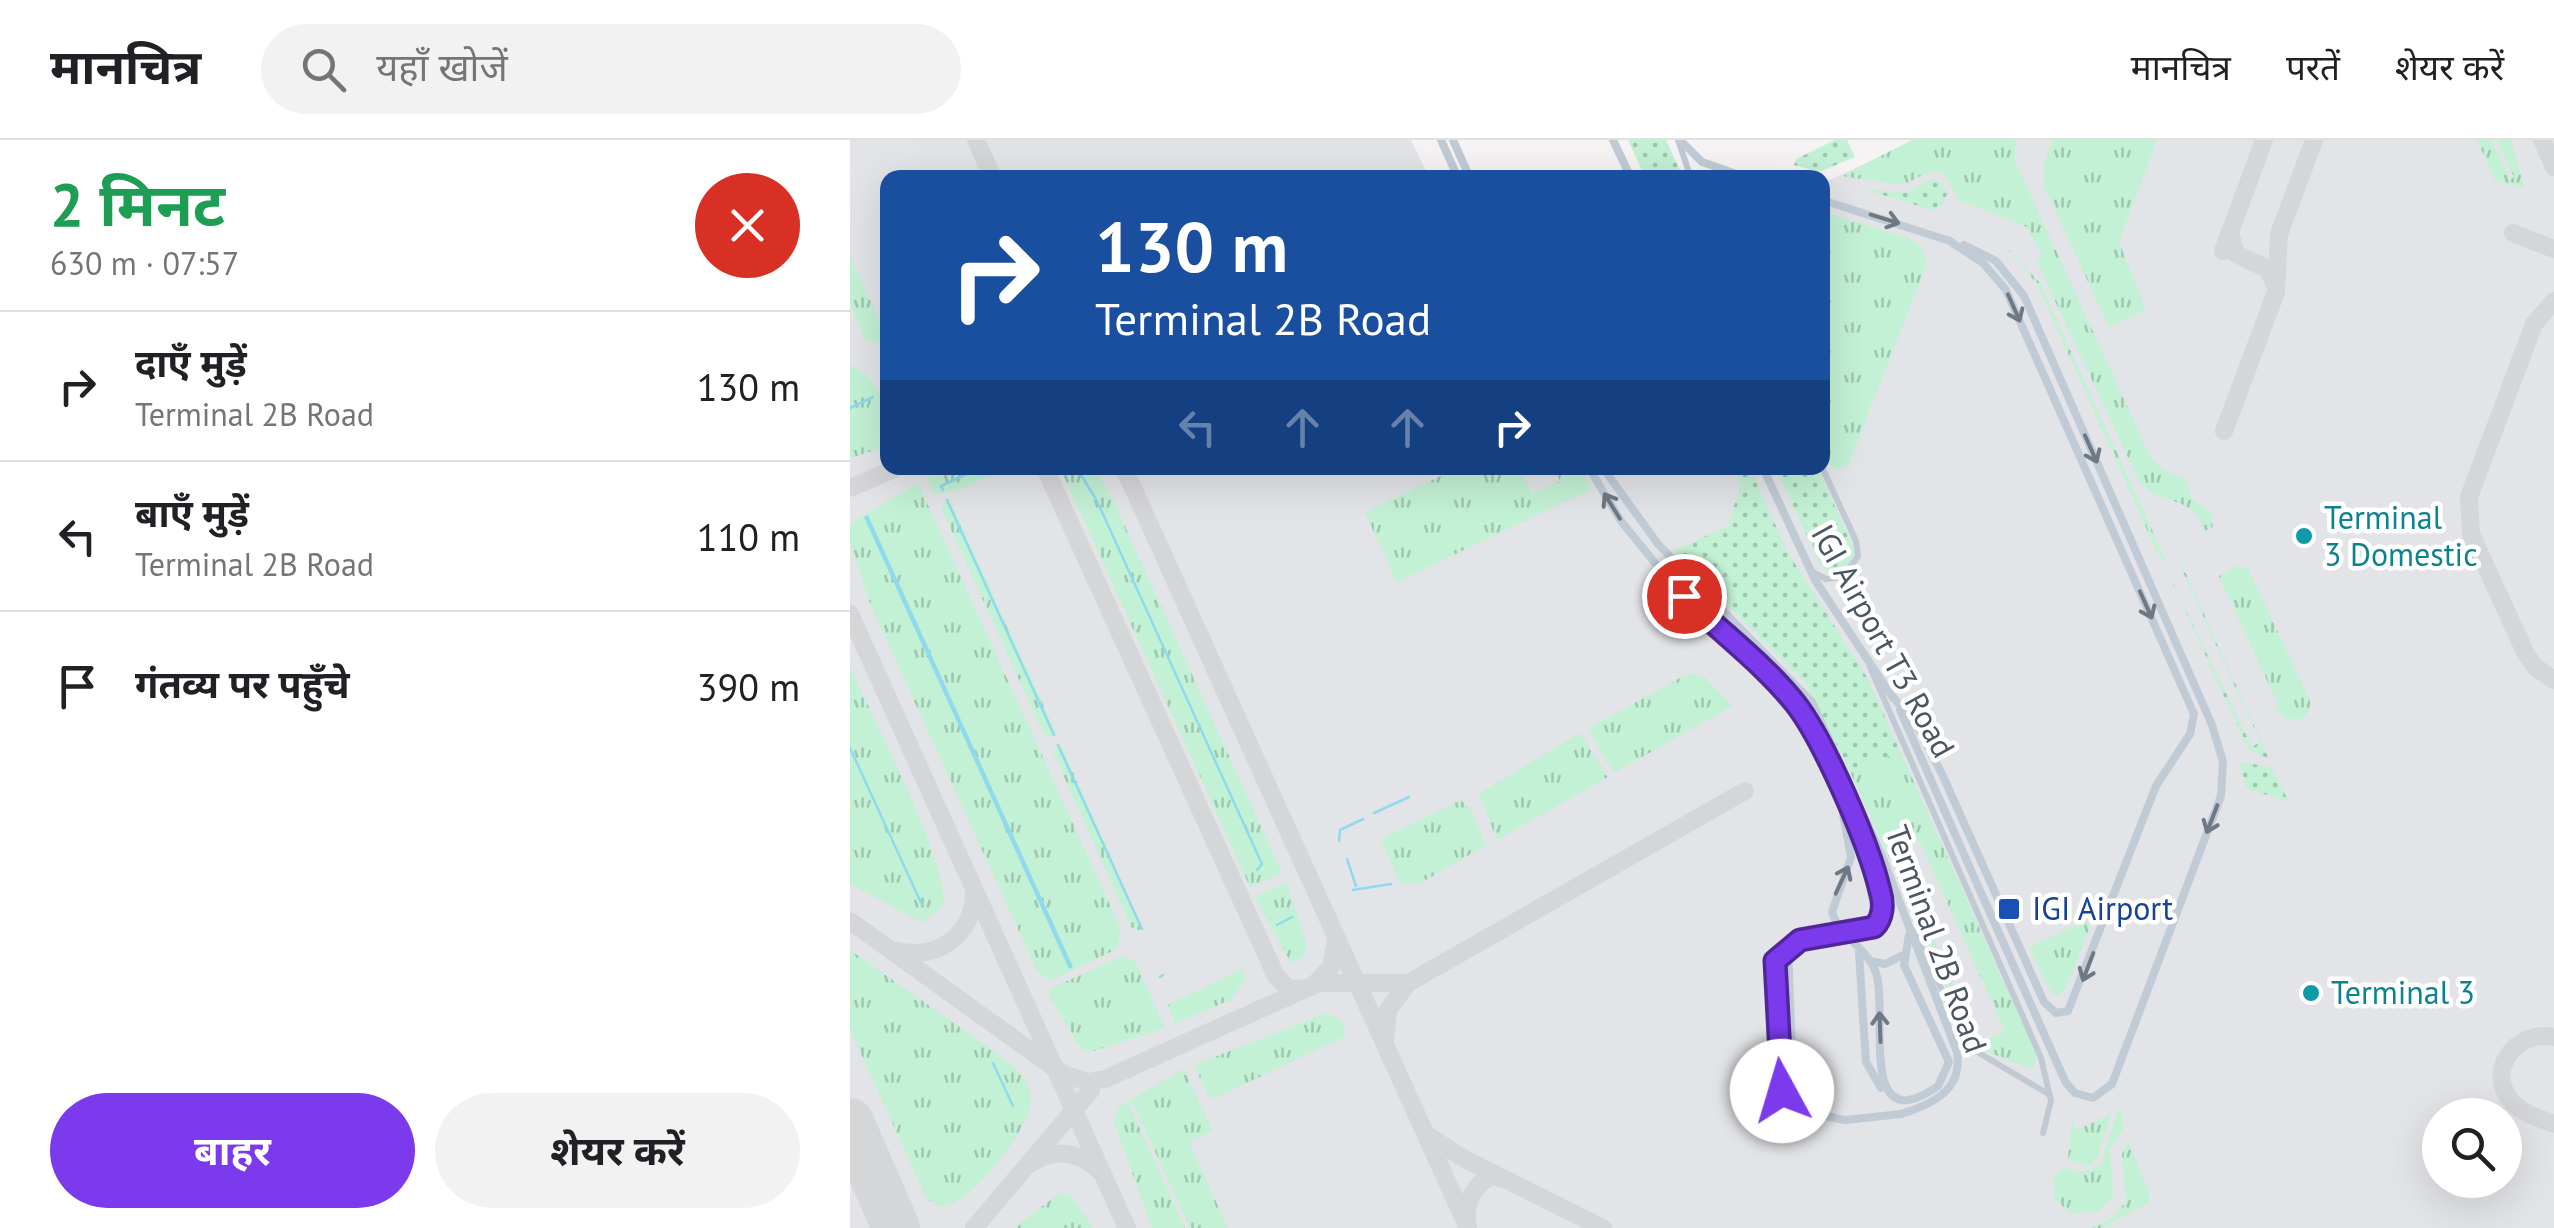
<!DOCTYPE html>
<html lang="hi">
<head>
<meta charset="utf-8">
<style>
	:root { --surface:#fff; --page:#f2f2f2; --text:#202124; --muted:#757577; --line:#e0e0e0; --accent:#7c3aed }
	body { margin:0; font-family:"PT Sans","Noto Sans Devanagari",sans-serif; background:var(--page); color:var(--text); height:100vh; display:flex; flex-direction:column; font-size:38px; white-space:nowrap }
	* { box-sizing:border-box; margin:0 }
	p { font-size:32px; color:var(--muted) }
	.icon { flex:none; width:55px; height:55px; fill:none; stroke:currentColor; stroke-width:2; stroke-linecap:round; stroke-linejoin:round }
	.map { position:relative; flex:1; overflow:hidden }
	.sheet { display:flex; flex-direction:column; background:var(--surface); width:850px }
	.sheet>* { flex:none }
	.guide { position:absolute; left:30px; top:30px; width:950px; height:305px; border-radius:20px; box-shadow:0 10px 40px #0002; background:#1a4fa0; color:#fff; overflow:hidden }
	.fabs { position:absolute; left:1572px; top:958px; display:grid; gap:20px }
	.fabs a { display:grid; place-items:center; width:100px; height:100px; border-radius:50%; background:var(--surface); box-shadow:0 10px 40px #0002; font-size:50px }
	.pin { position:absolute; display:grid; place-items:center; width:85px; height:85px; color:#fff; margin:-42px; border:5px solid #fff; border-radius:50%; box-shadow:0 2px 10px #0007 }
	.me { position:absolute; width:110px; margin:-55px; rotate:354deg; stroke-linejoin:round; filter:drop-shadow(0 0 8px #0008) }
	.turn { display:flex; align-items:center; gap:35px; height:210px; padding:0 50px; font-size:45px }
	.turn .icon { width:130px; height:130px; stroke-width:2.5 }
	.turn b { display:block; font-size:70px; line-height:85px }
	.lanes { display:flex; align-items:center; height:95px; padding:0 50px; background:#0003; justify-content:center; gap:50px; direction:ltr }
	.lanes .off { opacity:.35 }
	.round { display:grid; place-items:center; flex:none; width:105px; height:105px; border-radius:52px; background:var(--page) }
	.headline { display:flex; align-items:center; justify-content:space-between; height:170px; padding:0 50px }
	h1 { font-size:60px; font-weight:700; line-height:75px; color:#1e9e55 }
	.cta { display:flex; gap:20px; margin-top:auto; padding:20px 50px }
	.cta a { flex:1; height:115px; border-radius:60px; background:var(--accent); color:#fff; font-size:40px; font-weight:700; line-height:115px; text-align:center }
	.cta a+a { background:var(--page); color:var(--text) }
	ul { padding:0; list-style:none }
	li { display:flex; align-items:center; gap:30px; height:150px; padding:0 50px; border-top:2px solid var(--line) }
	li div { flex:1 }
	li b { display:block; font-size:38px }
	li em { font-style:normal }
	header { display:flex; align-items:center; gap:60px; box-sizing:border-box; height:140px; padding:0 50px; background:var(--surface); border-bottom:2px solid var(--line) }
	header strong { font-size:48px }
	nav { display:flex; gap:55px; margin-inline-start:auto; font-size:35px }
	.search { width:700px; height:90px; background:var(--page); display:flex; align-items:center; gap:25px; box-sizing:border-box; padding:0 35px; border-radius:55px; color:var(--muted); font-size:38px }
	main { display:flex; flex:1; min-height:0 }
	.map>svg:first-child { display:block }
	.airport { fill:#e2e4e7; fill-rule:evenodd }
	.grass { fill:url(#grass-tufts); fill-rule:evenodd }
	.park { fill:url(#park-dots) }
	.water { fill:#90daee }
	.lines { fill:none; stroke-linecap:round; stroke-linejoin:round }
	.stream { stroke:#90daee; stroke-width:2.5 }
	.taxiway { stroke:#d5d6d8; stroke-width:18 }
	.runway { stroke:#d5d6d8; stroke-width:48 }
	.minor { stroke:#c1cad2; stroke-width:6 }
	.secondary { stroke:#c1cbd6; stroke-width:8 }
	.secondary-bridge { stroke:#c1cbd6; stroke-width:8 }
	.oneway { stroke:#6e7984 }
	.route-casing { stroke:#51269a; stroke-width:25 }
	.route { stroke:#7c3aed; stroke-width:18 }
	.culture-dot { fill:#0f9aa8; stroke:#fff; stroke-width:4 }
	.transit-dot { fill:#1a4fb4; stroke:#fff; stroke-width:4 }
	.labels { text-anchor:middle; stroke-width:9; stroke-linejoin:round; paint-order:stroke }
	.culture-label { font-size:32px; fill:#0d838f; stroke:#fff; text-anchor:start }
	.street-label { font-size:32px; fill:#4a5661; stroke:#fff }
	.transit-label { font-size:32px; fill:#164399; stroke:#fff; text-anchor:start }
</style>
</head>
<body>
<header>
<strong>मानचित्र</strong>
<div class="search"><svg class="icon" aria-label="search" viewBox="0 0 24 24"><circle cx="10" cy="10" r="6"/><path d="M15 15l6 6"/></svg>यहाँ खोजें</div>
<nav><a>मानचित्र</a><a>परतें</a><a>शेयर करें</a></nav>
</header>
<main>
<section class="sheet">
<div class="headline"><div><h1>2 मिनट</h1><p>630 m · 07:57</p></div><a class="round" style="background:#d93025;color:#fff"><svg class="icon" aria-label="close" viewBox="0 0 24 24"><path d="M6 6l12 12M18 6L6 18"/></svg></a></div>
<ul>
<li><svg class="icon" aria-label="right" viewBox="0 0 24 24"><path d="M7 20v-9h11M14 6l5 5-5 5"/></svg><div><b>दाएँ मुड़ें</b><p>Terminal 2B Road</p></div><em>130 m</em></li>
<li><svg class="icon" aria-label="left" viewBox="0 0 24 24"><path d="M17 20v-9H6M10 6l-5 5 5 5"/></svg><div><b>बाएँ मुड़ें</b><p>Terminal 2B Road</p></div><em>110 m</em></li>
<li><svg class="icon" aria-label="arrive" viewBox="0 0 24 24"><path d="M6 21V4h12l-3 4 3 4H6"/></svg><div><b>गंतव्य पर पहुँचे</b></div><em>390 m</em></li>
</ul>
<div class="cta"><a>बाहर</a><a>शेयर करें</a></div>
</section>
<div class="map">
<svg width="1704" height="1088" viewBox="0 0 1704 1088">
	<defs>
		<pattern id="grass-tufts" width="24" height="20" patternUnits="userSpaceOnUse" patternTransform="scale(2.5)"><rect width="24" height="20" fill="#c3f1d5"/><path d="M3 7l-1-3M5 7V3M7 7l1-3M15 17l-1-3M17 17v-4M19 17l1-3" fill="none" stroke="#a0c6b0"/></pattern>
		<pattern id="park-dots" width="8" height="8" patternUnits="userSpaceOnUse" patternTransform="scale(2.5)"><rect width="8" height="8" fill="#c3f1d5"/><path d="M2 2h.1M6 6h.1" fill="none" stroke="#a0c6b0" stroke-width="1.8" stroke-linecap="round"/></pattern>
	</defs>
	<rect width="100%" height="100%" fill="#f5f3f3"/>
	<path class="airport" d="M0 0H561L579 37 38 38V328H972L973 43 1067 0H1704V1088H0ZM1590 975H1655V1040H1590Z"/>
	<path class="grass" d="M1062 0H1165V21L1300 316 1312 329 1335 339 1343 361 1364 373 1360 377 1363 387 1353 392C1350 356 1308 365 1290 343L1186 120 1192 115 1177 87 1108 60C1092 21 1086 28 1053 45L991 36Z
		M1202 0H1307L1269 102 1296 170 1259 187 1194 46 1193 26Z
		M1627 0H1642L1660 40 1664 37 1647 0H1661L1675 49 1645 40Z
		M972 71 1061 99 1071 107 1077 123 999 324 987 330 973 321Z
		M1154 104 1190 143 1318 425 1307 412 1187 144Z
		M0 116 35 193 26 204 15 199 0 165Z
		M0 225C33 240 38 272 37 306L0 318Z
		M101 328H157L109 350 85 355 77 338Z
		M210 328H245L263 360 432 733 400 747Z
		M607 328H670L682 354 710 341 704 328H731L742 349 547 442 515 373Z
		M68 343 271 789 267 809 202 840 188 833 21 466 0 403V386L6 380Z
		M101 362 206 593 202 597 194 595 92 370 94 363Z
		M1387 426 1398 428 1460 561V570L1450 580 1435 578 1425 569 1429 566 1369 436Z
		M0 527C24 581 94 712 94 764L73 783 0 744Z
		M839 533 855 537 882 566 764 633 738 589Z
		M730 593 758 637 647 700 629 654Z
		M210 604 212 607 294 792 281 787 203 612Z
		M1050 611 1187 916 1182 929 1130 909 1123 901 1000 632ZM1069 700 1155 891 1130 903 1044 711Z
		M611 660 622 672 636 705 571 743H550L532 702 535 697Z
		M436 743 457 804 454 816 441 823 405 757Z
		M1235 781 1241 784 1216 848 1209 855 1202 854 1179 807Z
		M0 810 148 914C162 925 179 937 181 957 184 985 121 1066 90 1067L76 1058 0 889Z
		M272 816 285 821 315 888 241 912 232 910 199 856 200 849Z
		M392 829 395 840 382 859 325 884 318 865Z
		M477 873 491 880 496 896 363 959 358 956 344 925Z
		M334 929 363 991 339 1002 378 1088H340L283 963 279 965 335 1088H302L264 982 270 966Z
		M1272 968 1273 990 1260 1009 1263 1057 1249 1071 1221 1074 1205 1059 1203 1037 1214 1028 1234 1033 1251 1024 1267 972Z
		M1261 974 1247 1019 1237 1026 1218 1019 1222 979 1227 990Z
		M1278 1001 1299 1052V1063L1252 1088H1242L1263 1077 1276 1062 1272 1014Z
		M211 1052 222 1057 243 1088H164Z"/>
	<path class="park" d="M778 0H816L833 37H795Z
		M985 0H997L1005 17 969 32 944 25 946 19Z
		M1081 39 1092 43 1097 54 1093 64 1083 70 1013 49 1055 53Z
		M888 328H900L937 411 1018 539 1050 611 1000 632 955 542 823 411 878 386 890 346Z
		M926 328H968L1005 412 995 432 979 433 969 422Z
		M1328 421 1333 427 1419 619 1398 609 1315 426 1402 607 1410 602Z
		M1390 622 1421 627 1439 662 1396 648Z"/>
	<path class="water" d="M18 375 223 827 219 829 14 377Z"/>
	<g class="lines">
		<path class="stream" d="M0 268 23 257
			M227 328 247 361 412 724 407 730
			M93 350 91 346 129 328
			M97 360 204 595
			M208 605 292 789
			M0 608 72 765
			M524 673 559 657
			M489 701 490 690 513 679
			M497 719 506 746
			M503 750 541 744
			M427 785 442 777
			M310 837 313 835
			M143 923 163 966"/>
		<path class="taxiway" d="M126 0 143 38
			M1692 0 1704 27
			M1380 93 1386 114 1418 129 1426 147
			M1663 93 1704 109
			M1373 111 1414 0
			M1704 161 1684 184 1619 357 1621 394 1676 514 1685 527 1704 540
			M1374 291 1426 152 1429 94 1464 0
			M195 328 426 836 438 848 456 849
			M274 328 618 1088
			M0 348 46 328
			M0 474 277 1088
			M0 781 213 934 238 942 255 939 464 845 481 827 486 801
			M47 811C87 821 125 794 124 752
			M471 843H558L895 651
			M1704 897C1667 889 1634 930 1662 962 1673 974 1689 978 1704 984
			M535 902 538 870 558 843
			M577 995 613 1018 753 1088
			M181 1023C206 1007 231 1012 252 1033
			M30 1053 61 1088
			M617 1082C615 1063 624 1045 641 1036L655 1039
			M124 1088 241 950"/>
		<path class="runway" d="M0 982 46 1088"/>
		<path class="minor" d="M828 0 841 38
			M961 431 976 439 993 437 1008 416 1006 401 972 327
			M1020 527 1191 918 1201 961 1193 993
			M1064 792 1119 907 1200 955"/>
		<path class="secondary" d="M591 0 608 38
			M603 0 620 38
			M763 0 781 38
			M830 0 852 22 898 38
			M972 60 1100 101
			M1114 105 1146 121 1174 156 1362 585 1373 622 1371 656 1262 944
			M739 328 771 381 814 434 942 559 960 585 988 648
			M753 328 808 404 962 562 1032 716 1107 912C1113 950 1083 964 1051 974
			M913 328 965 440 1043 558
			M1043 557 1069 590 1092 634 1194 862 1206 873 1218 871 1306 646 1340 594 1344 574 1156 150 1133 123 1098 100
			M1050 570 1132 755
			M988 647 1001 717 982 772C990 798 1019 809 1026 833 1039 872 1006 1003 1088 946L1099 922 1054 825 1059 795
			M994 661 1032 762
			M941 805 924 825 930 946 939 959 961 972
			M1009 813 1016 922 1031 948
			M1020 821 1035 824 1053 815"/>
		<path class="secondary-bridge" d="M1132 755 1216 943 1225 953 1243 958 1262 944
			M1032 762 1031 779 1024 787C997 791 960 789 938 808L943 939 952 963 965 974 995 980 1051 974"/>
	</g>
	<defs><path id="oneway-shaft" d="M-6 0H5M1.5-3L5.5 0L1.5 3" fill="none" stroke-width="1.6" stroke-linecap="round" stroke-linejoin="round" transform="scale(2.5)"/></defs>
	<g class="oneway">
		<use href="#oneway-shaft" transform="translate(1035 79) rotate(17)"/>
		<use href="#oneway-shaft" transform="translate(1164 168) rotate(66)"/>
		<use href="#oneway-shaft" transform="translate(1241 309) rotate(66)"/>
		<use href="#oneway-shaft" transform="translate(762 366) rotate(-122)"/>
		<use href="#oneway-shaft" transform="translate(1296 465) rotate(66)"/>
		<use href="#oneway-shaft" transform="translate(1362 679) rotate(111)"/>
		<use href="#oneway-shaft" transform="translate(992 740) rotate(-65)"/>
		<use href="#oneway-shaft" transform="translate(1238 827) rotate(111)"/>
		<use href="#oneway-shaft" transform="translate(1030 887) rotate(-92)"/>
	</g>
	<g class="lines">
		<defs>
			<path id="route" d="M834 456C870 492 912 522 945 563 974 600 1019 704 1030 751 1034 764 1033 778 1024 787L950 800 925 821 932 951"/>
		</defs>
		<use href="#route" class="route-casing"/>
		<use href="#route" class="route"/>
	</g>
	<g class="culture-dot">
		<circle cx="1454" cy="396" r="10"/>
		<circle cx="1461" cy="853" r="10"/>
	</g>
	<rect class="transit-dot" x="1147" y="757" width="24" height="24" rx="5"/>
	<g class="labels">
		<g class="culture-label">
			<text x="1474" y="389">Terminal<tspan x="1474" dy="37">3 Domestic</tspan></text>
			<text x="1481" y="864">Terminal 3</text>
		</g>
		<g class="street-label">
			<text transform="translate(1033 501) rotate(61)" y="11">IGI Airport T3 Road</text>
			<text transform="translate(1086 799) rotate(70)" y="11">Terminal 2B Road</text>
		</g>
		<g class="transit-label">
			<text x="1182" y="780">IGI Airport</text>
		</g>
	</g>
</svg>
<div class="fabs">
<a><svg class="icon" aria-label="search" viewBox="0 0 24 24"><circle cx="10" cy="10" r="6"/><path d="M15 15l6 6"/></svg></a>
</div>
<div class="pin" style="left:834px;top:456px;background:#d93025"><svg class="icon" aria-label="arrive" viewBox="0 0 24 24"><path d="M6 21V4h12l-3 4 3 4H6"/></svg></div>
<svg class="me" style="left:932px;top:951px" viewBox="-20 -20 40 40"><circle r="19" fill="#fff"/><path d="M0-13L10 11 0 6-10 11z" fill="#7c3aed"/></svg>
<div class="guide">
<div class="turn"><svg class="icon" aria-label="right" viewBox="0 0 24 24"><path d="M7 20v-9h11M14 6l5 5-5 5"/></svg><div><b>130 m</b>Terminal 2B Road</div></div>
<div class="lanes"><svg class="icon off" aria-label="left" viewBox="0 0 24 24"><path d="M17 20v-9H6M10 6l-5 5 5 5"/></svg><svg class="icon off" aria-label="ahead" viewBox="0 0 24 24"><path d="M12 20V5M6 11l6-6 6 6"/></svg><svg class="icon off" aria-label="ahead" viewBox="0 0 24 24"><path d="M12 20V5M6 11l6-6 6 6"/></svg><svg class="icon" aria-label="right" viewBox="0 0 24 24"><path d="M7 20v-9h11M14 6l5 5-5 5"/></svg></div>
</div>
</div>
</main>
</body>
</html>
